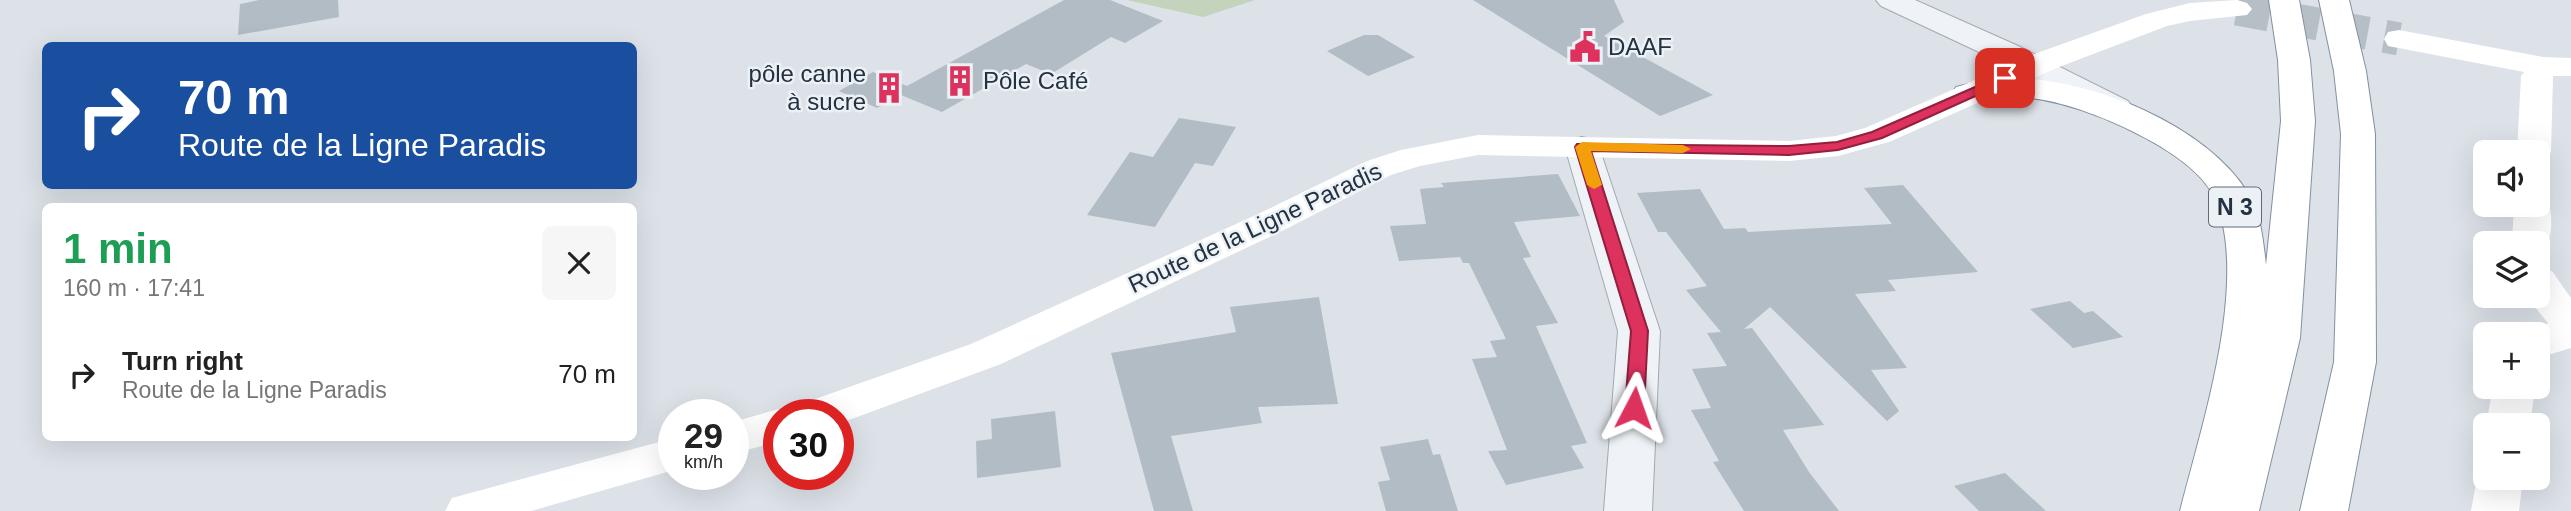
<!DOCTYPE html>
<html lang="en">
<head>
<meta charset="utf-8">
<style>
	:root { --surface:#fff; --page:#f6f6f6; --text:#222; --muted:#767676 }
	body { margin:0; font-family:Helvetica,sans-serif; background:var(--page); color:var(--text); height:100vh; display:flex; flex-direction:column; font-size:26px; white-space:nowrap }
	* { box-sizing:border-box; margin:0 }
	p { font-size:23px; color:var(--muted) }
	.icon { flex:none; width:38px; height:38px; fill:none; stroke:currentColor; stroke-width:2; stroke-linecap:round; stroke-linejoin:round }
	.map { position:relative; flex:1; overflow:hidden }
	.drawer { position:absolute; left:42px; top:203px; width:595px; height:238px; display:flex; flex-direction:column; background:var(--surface); border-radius:10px; box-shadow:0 7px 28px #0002 }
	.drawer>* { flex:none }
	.hud { position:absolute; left:42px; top:42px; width:595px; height:147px; border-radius:10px; box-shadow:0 7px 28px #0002; background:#1a4fa0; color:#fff; overflow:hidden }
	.controls { position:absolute; left:2473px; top:140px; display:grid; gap:14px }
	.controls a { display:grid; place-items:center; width:77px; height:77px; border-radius:10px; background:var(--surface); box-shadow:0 7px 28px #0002; font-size:35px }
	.speed { position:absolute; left:658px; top:399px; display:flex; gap:14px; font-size:35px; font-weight:700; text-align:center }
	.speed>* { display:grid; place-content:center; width:91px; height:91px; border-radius:50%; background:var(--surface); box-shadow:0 7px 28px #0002; line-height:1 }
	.speed small { font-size:18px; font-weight:400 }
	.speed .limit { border:10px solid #d22; background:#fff; color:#111 }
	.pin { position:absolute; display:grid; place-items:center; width:60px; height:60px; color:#fff; margin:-30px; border-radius:14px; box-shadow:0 4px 10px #0006 }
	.me { position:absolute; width:77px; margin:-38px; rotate:4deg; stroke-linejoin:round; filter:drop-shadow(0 0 5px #0008) }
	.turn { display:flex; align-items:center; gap:24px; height:147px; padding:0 21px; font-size:32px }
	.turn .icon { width:91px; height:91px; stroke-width:2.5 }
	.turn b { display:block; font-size:49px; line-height:60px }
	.round { display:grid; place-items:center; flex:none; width:74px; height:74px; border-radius:10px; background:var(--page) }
	.headline { display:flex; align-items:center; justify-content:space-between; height:119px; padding:0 21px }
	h1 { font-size:42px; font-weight:800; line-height:52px; color:#1e9e55 }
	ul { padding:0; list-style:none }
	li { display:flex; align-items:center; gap:21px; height:105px; padding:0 21px }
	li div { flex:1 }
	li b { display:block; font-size:26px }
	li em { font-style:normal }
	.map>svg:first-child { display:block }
	.green { fill:#c4d3bc }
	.building { fill:#b2bcc5 }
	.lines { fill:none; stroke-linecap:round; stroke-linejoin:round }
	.secondary-tunnel { stroke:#b7bfc6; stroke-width:33; stroke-dasharray:33 17; stroke-linecap:butt }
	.street-casing { stroke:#a1a9b2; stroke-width:2 }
	.highway-casing { stroke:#8191a0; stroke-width:2 }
	.street { fill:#eff2f6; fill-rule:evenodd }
	.secondary { fill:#fff; fill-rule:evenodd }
	.highway { fill:#fff; fill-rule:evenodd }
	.route { fill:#dd315e; stroke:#90203d; stroke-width:2 }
	.slow { fill:#f59e0b }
	.labels { text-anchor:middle; stroke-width:5; stroke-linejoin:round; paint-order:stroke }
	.shield { fill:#ebf1f5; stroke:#606b76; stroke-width:2 }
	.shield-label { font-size:23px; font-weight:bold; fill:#243140 }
	.poi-label { font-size:24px; fill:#243140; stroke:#ebf1f5; text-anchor:start }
	.street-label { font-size:24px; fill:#243140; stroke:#ebf1f5 }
</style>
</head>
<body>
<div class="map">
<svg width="2571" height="511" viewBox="0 0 2571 511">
	<rect width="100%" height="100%" fill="#dce2e8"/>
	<path class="green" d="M1127 0H1255L1203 17Z"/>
	<path class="building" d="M259 0H338L339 17 238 35 240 4Z
		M1064 0H1110L1163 21 1125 43 1111 37 1051 74 1026 64 942 112 901 95 877 108 839 91 873 72 907 86Z
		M1473 0H1614L1624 22 1604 36 1713 95 1660 116Z
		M1364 35H1378L1415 57 1368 76 1327 51Z
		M1179 118 1236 127 1213 166 1195 163 1155 227 1087 215 1130 152 1153 157Z
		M1558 174 1580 216 1514 222 1531 257 1523 258 1558 323 1536 326 1587 443 1571 446 1584 468 1506 485 1488 451 1507 450 1472 359 1497 357 1490 341 1506 339 1469 263H1463L1460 257 1399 261 1390 226 1426 224 1420 189 1444 187 1441 183Z
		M1903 185 1978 272 1888 280 1896 291 1855 294 1907 368 1871 370 1899 411 1887 421 1770 307 1744 329 1752 328 1824 425 1783 430 1809 472 1839 511H1744L1713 462 1719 461 1691 410 1711 408 1692 369 1727 366 1707 333 1721 332 1686 290 1707 286 1666 232H1658L1637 193 1700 189 1724 229 1745 228 1748 232 1892 224 1864 188Z
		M1319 297 1338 404 1258 407 1262 423 1171 436 1193 511H1154L1111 353 1236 332 1230 307Z
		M2070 301 2084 313 2093 311 2123 337 2073 348 2030 309Z
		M1055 411 1061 467 977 478 976 441 992 439 991 419Z
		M1428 439 1433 455 1440 454 1458 511H1386L1378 482 1390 480 1380 447Z
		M2005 473 2046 511H1979L1954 486Z"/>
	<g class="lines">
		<path class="secondary-tunnel" d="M2237 9 2399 39"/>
		<defs>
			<path id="street" d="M1876 0H1915L2016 45 2128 101 2133 108 2128 115 2116 118 2104 115 1994 59 1881 6Z
				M1582 137 1594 140 1599 147 1660 331 1652 511H1604L1618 331 1565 147 1570 140Z"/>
			<path id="highway" d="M2269 0H2299L2310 60 2315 121 2300 338 2259 511H2180C2201 427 2252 276 2213 195 2192 153 2104 115 2061 104 2043 99 2022 96 2003 98 1987 100 1973 105 1956 101L1952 94 1956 87C1975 82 1995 78 2015 78 2092 79 2206 125 2248 193 2261 214 2263 240 2266 265L2281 121 2278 60Z
				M2319 0H2349L2366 71 2375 134 2376 362 2348 511H2300L2334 362 2341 134 2334 71Z"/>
		</defs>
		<use href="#street" class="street-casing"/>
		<use href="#highway" class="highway-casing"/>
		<use href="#street" class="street"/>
		<path class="secondary" d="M2237 0 2247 3 2252 9 2247 15 2190 21 2167 26 2059 67 1889 142 1838 156 1789 161 1478 155 1420 166 1391 175 1284 230 1001 364 838 424V415H779V441L733 454V422L779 409 795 415 801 404 971 344 1258 214 1367 161 1401 150 1478 135 1789 141 1836 136 1865 128 2037 53 2146 14 2190 3Z
			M2399 30 2543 57 2571 58V76H2553L2551 152 2546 159 2538 162V152H2517L2521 76 2524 72 2388 46 2384 39 2388 32Z
			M2538 195 2545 197C2554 210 2553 238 2544 251L2538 253V243H2512L2514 205H2538Z
			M2538 268 2552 271 2571 298V348L2538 358V334H2524L2542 328 2548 323 2526 296H2538Z
			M2493 387H2535L2530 425H2486Z
			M674 438V470L531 511H445L452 498Z
			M2484 466 2485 478H2523L2519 511H2471L2477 478Z"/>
		<use href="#highway" class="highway"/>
	</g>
	<path class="route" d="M2005 74 2011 78 2009 81 1882 138 1838 150 1789 155 1591 151 1648 331 1644 408 1641 412H1628L1625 408 1631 331 1575 147 1577 144 1789 146 1837 142 1872 132Z"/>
	<path class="slow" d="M1582 142 1683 145 1691 149 1683 153 1591 151 1602 185 1594 189 1587 185 1575 147Z"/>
	<defs>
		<symbol id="civic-bare" viewBox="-9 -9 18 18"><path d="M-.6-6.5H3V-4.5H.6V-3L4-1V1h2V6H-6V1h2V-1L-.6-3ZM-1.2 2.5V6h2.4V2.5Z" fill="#dd315e" stroke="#ebf1f5" stroke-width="2.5" paint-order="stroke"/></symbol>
		<symbol id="building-bare" viewBox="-9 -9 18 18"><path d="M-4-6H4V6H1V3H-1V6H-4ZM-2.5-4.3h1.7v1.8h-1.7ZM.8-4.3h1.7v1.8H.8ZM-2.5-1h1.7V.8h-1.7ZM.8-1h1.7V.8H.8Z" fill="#dd315e" stroke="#ebf1f5" stroke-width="2.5" paint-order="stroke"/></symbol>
	</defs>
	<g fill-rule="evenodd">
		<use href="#civic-bare" x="1563" y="25" width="44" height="44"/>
		<use href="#building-bare" x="938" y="59" width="44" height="44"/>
		<use href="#building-bare" x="867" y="66" width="44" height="44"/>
	</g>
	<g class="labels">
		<rect class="shield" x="2209" y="187.5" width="52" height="39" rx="5"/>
		<g class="shield-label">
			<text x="2235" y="215">N 3</text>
		</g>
		<g class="poi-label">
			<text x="1608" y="55">DAAF</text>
			<text x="866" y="82" text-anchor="end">pôle canne<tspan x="866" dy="28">à sucre</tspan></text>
			<text x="983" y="89">Pôle Café</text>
		</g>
		<g class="street-label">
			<text transform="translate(1255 228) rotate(-25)" y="8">Route de la Ligne Paradis</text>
		</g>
	</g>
</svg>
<div class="controls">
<a><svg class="icon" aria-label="sound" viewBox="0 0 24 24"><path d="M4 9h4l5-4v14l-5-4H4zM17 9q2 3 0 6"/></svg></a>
<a><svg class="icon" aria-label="layers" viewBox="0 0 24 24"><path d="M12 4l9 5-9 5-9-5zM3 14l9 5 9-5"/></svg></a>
<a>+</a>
<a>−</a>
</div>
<div class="speed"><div>29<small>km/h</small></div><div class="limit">30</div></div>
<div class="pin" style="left:2005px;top:78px;background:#d93025"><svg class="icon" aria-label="arrive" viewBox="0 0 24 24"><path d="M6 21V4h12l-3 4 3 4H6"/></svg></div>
<svg class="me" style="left:1634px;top:408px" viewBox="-20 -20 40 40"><path d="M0-17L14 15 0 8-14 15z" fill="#dd315e" stroke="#fff" stroke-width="4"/></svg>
<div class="hud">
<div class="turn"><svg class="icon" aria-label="right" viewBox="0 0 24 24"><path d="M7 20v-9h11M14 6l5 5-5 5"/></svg><div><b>70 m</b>Route de la Ligne Paradis</div></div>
</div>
<section class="drawer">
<div class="headline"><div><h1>1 min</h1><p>160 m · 17:41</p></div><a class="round"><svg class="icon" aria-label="close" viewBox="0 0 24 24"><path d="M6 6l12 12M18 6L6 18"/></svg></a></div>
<ul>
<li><svg class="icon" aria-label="right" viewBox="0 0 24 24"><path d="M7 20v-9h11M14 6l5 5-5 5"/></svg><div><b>Turn right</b><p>Route de la Ligne Paradis</p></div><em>70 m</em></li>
</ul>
</section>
</div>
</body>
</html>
